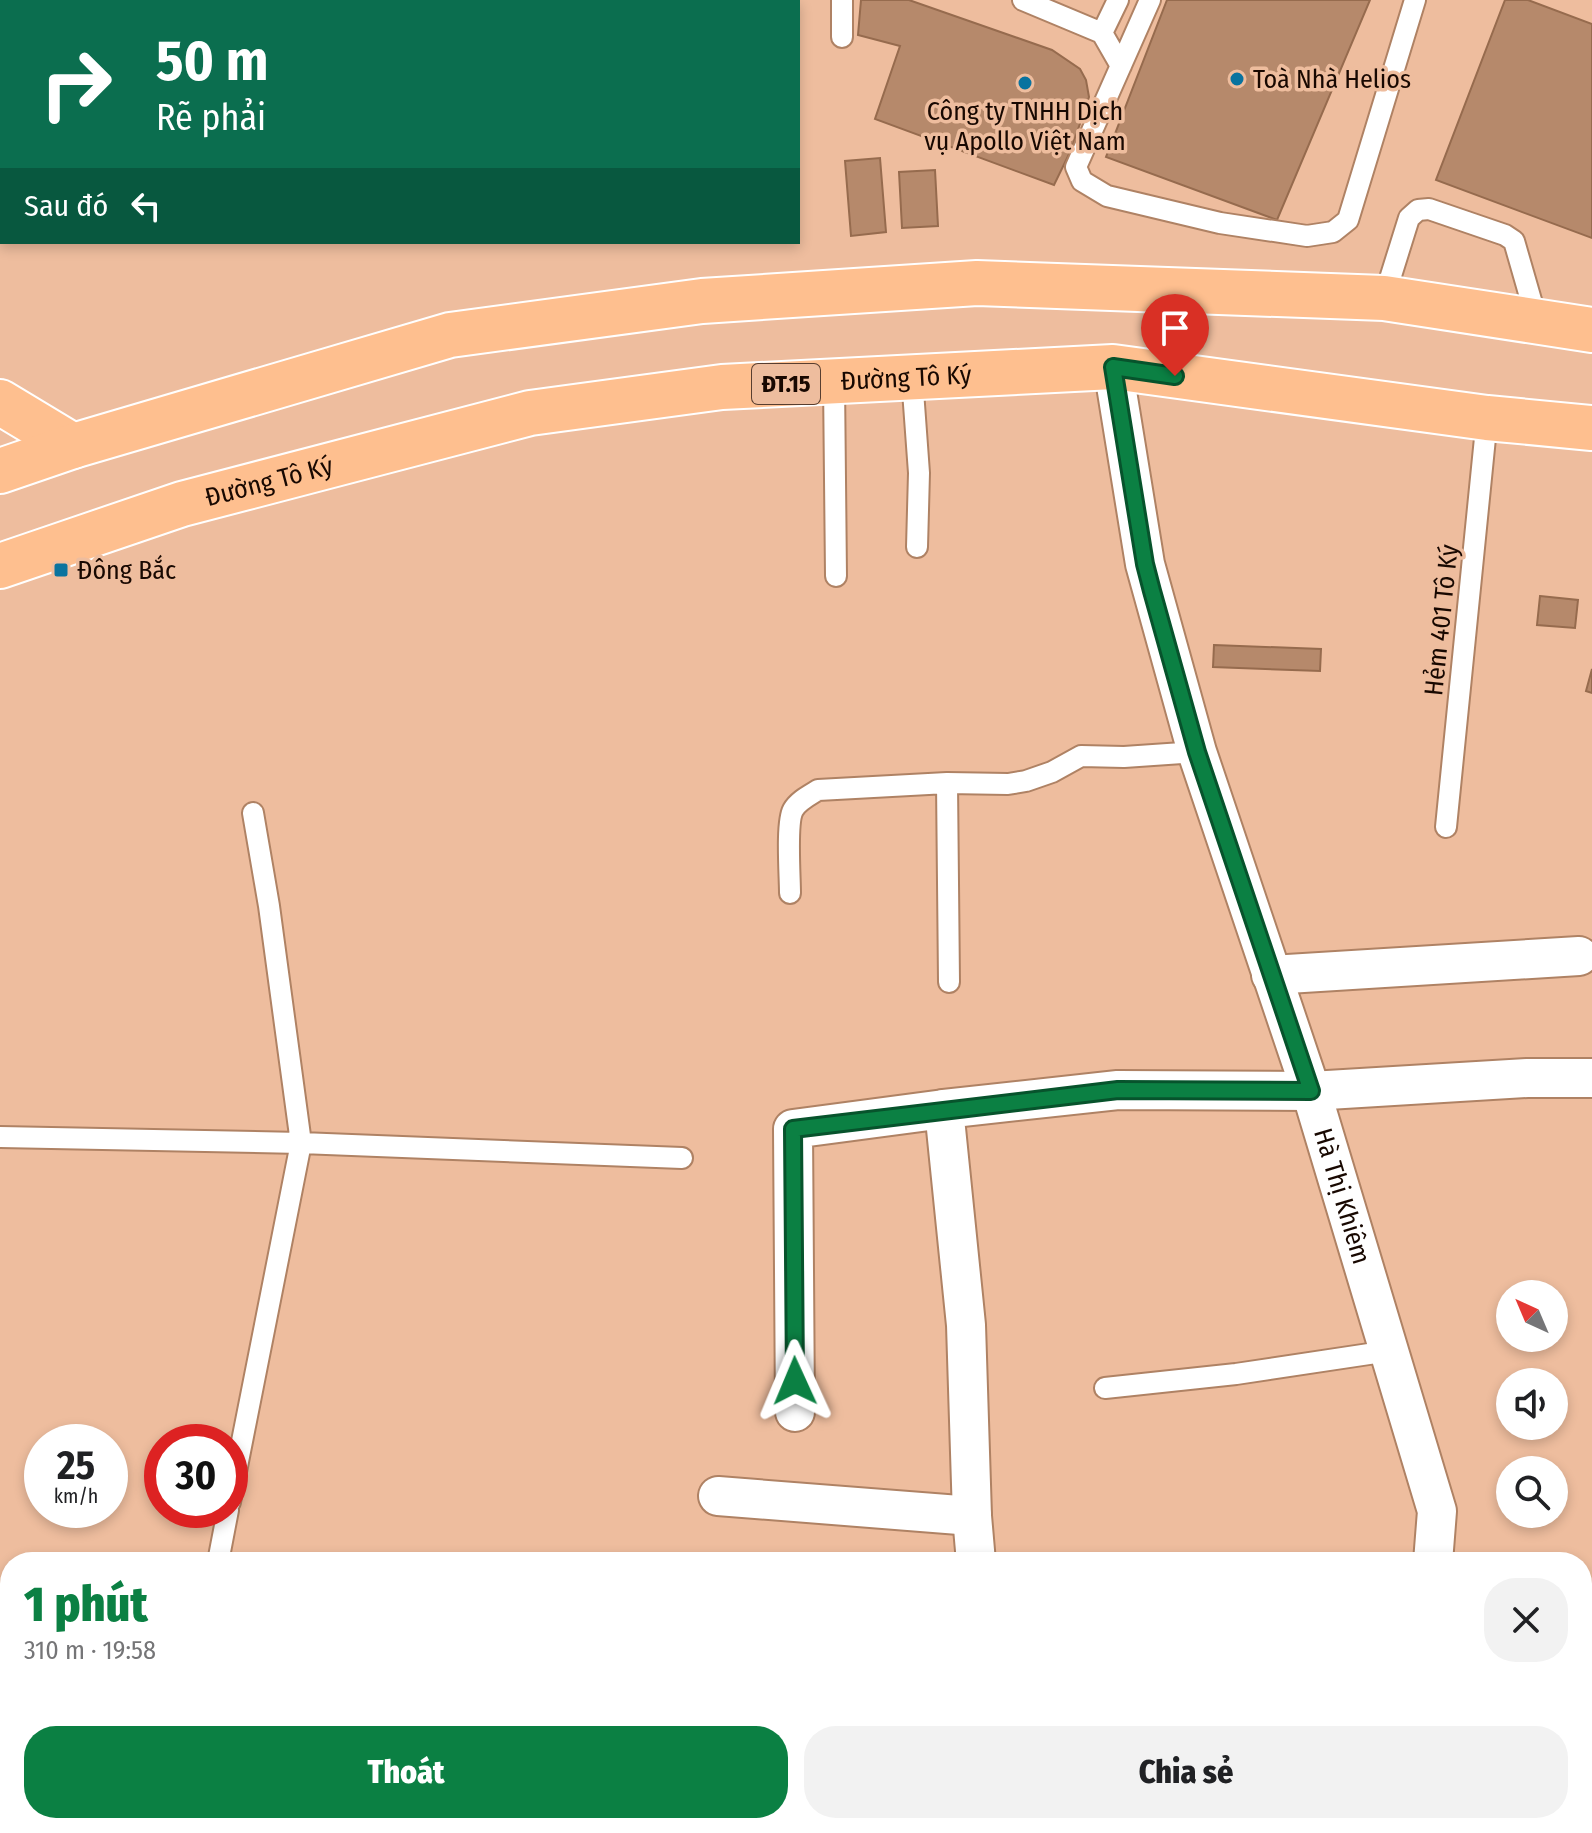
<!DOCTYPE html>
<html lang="vi">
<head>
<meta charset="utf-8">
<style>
	:root { --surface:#fff; --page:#f2f2f2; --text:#202124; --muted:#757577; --accent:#0b8043 }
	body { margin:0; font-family:"Fira Sans Condensed",sans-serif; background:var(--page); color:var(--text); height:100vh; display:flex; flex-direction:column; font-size:30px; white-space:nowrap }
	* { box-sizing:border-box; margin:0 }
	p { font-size:26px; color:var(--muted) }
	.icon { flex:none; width:44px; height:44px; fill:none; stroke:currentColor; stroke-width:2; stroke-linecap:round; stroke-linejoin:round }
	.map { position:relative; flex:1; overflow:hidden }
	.drawer { position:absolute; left:0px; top:1552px; width:1592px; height:282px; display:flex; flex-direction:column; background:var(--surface); border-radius:32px 32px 0 0; box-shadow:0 4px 12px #0003 }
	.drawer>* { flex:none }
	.hud { position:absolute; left:0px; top:0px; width:800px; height:244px; box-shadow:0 4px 12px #0003; background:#0b6e4f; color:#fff; overflow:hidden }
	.needle { width:52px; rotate:316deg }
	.controls { position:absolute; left:1496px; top:1280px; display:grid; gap:16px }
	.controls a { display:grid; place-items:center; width:72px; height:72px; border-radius:50%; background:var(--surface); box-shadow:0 4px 12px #0003; font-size:40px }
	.speed { position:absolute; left:24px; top:1424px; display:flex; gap:16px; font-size:40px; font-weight:700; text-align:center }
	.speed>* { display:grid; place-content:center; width:104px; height:104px; border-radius:50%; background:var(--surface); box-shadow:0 4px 12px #0003; line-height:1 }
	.speed small { font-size:20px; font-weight:400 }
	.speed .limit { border:12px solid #d22; background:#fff; color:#111 }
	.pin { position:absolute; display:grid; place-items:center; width:68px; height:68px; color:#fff; margin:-82px -34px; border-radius:50% 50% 50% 0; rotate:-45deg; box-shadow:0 0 8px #0007 }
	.pin .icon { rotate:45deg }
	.me { position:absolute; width:88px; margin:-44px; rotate:359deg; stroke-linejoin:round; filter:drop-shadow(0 0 6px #0008) }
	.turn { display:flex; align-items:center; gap:28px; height:168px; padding:0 24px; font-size:36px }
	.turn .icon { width:104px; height:104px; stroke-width:2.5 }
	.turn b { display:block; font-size:56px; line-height:68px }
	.then { display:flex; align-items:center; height:76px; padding:0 24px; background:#0003; gap:16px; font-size:30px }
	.round { display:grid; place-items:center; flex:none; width:84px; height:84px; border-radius:32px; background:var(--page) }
	.head { display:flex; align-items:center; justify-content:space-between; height:136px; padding:0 24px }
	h1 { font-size:48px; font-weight:800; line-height:60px; color:var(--accent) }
	.action { display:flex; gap:16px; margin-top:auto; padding:16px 24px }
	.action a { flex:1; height:92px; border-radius:32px; background:var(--accent); color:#fff; font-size:32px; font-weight:800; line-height:92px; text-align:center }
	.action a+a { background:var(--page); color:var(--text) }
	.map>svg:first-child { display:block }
	.building { fill:#b6896b; stroke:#966b4e; stroke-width:2 }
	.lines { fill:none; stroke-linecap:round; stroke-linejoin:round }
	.service-casing { stroke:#af8264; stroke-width:24 }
	.minor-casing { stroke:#af8264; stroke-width:42 }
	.primary-casing { stroke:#fff; stroke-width:48 }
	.service { stroke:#fff; stroke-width:20 }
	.minor { stroke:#fff; stroke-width:38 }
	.primary { stroke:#febf8f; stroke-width:44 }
	.route-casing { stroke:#07532c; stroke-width:20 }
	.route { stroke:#0b8043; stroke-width:14 }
	.poi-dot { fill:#09739f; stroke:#eebd9e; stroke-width:3 }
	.labels { text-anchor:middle; stroke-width:7; stroke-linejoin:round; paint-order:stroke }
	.shield { fill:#eebd9e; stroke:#583e30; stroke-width:2 }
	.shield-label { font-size:24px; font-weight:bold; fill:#180801 }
	.poi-label { font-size:26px; fill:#180801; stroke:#eebd9e; text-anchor:start }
	.street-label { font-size:26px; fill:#180801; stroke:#eebd9e }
</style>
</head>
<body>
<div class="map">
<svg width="1592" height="1833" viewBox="0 0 1592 1833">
	<rect width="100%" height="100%" fill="#eebd9e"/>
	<path class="building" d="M861 0H909L1052 50 1080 69 1086 80 1089 97 1071 150 1054 185 875 119 900 46 858 35Z
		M1167 0H1370L1277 220 1106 157Z
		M1505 0H1528L1592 24V238L1436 180Z
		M880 158 886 232 851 236 845 161Z
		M935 170 938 226 902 228 899 172Z
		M1540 596 1578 600 1575 628 1537 625Z
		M1214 645 1321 649 1320 671 1213 667Z
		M1592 669V693L1586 691Z"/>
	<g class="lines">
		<defs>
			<path id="service" d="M1023 0 1102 33
				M1118 0 1102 33 1121 66
				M1150 0 1076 167 1082 181 1107 196 1220 223 1307 236 1333 232 1348 220 1415 0
				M842 37V0
				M1384 298 1409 218 1418 210 1429 209 1505 235 1514 241 1537 321
				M912 377 919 473 917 547
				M834 382 836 576
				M947 783 1008 784 1026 781 1052 772 1081 756 1124 757 1197 752
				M253 813 269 906 301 1143 682 1158
				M1446 827 1487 418
				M790 893C790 876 786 823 793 810 798 801 810 795 818 790L947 783 949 982
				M0 1137 301 1143 230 1502
				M1105 1388 1236 1374 1389 1351
				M218 1562 228 1510
				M0 1765 10 1768
				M205 1824 231 1833
				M167 1833 168 1824"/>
			<g id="minor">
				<path id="s1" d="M1113 367 1145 564 1197 752 1311 1091 1437 1511 1433 1562"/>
				<path d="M1271 975 1579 956"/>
				<path d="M795 1412 793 1129 944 1109"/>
				<path d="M718 1496 972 1516"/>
				<path d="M976 1562 972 1516 966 1325 944 1109 1118 1090 1311 1091 1527 1078H1592"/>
				<path d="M1116 1824 1192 1830 1372 1831"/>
				<path d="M844 1833 846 1824"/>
			</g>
			<g id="primary">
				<path d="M0 402 73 446"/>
				<path d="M0 471 73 446 450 335 702 301 977 283 1384 298 1592 330"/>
				<path id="s2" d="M0 566 182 504 530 413 722 387 1113 367 1487 418 1592 428"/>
			</g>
		</defs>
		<use href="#service" class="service-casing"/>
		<use href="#minor" class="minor-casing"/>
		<use href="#primary" class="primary-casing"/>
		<use href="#service" class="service"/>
		<use href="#minor" class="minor"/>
		<use href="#primary" class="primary"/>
	</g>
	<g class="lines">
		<defs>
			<path id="route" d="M795 1381 793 1129 1118 1090 1311 1091 1197 752 1152 591 1145 564 1113 367 1175 376"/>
		</defs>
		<use href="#route" class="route-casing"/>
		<use href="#route" class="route"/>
	</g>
	<g class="poi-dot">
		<circle cx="1237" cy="79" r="8"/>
		<circle cx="1025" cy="83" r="8"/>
		<rect x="53" y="562" width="16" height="16" rx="4"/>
	</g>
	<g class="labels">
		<rect class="shield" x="752" y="364" width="68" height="40" rx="6"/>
		<g class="shield-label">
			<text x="786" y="392">ĐT.15</text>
		</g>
		<g class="poi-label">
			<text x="1253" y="88">Toà Nhà Helios</text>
			<text x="1025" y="120" text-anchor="middle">Công ty TNHH Dịch<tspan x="1025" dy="30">vụ Apollo Việt Nam</tspan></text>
			<text x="77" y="579">Đông Bắc</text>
		</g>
		<g class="street-label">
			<text dy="9" stroke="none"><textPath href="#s2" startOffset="930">Đường Tô Ký</textPath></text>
			<text dy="9" stroke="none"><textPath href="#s2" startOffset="282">Đường Tô Ký</textPath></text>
			<text transform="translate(1441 620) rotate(-84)" y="9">Hẻm 401 Tô Ký</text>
			<text dy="9" stroke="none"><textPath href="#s1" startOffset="862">Hà Thị Khiêm</textPath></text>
		</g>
	</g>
</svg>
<div class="controls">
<a><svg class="needle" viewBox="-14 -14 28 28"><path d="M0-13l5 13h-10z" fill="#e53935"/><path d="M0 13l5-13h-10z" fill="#757577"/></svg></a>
<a><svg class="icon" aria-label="sound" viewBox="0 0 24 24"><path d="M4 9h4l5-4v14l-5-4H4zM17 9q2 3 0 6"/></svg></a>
<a><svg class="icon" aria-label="search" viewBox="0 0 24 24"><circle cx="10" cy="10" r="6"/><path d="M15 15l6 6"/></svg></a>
</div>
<div class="speed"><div>25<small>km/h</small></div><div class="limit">30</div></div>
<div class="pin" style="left:1175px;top:376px;background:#d93025"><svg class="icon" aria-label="arrive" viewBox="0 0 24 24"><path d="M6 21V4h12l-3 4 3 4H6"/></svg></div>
<svg class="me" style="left:795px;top:1381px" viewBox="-20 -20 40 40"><path d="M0-17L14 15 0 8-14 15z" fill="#0b8043" stroke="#fff" stroke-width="4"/></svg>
<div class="hud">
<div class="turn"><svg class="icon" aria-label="right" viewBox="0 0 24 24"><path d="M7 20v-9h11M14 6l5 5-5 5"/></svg><div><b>50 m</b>Rẽ phải</div></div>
<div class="then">Sau đó<svg class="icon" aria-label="left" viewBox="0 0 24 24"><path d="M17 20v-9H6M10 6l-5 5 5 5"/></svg></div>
</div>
<section class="drawer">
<div class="head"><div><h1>1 phút</h1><p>310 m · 19:58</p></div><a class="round"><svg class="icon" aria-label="close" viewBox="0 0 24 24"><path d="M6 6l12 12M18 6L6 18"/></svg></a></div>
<div class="action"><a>Thoát</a><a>Chia sẻ</a></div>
</section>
</div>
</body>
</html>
